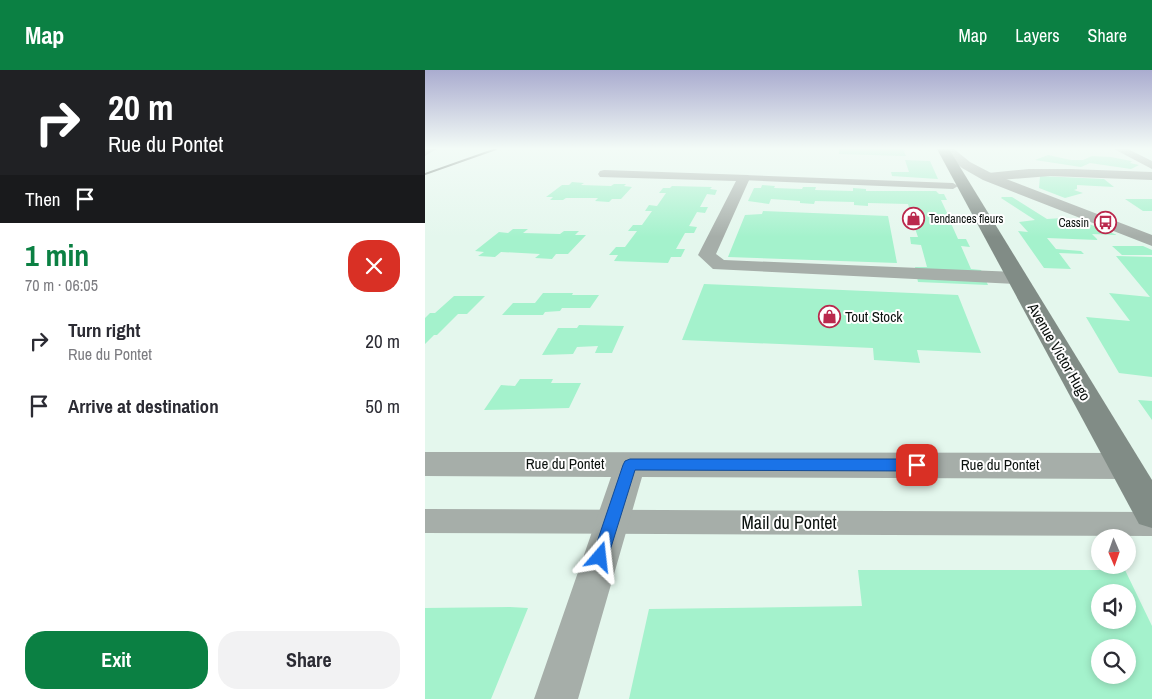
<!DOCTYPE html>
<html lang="en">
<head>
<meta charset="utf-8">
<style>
	:root { --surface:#fff; --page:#f2f2f3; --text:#2b2b33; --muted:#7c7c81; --accent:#0b8043 }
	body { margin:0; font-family:"Archivo Narrow",sans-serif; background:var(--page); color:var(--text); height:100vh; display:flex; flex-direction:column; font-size:19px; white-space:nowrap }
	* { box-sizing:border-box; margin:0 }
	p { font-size:16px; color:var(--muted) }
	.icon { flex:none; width:28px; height:28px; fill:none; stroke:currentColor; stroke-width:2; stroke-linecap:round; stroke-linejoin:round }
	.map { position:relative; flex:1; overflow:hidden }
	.panel { display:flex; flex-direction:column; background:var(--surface); width:425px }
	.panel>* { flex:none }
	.hud { background:#202124; color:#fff; overflow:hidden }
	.needle { width:32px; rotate:178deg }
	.tools { position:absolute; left:666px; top:459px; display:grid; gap:10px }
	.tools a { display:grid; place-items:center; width:45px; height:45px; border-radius:50%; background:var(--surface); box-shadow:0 2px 8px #0003; font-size:25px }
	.pin { position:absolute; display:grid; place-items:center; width:42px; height:42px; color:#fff; margin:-21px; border-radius:10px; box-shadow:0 2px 8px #0006 }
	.me { position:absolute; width:55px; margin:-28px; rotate:17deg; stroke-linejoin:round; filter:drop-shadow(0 0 4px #0008) }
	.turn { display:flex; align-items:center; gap:18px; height:105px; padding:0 25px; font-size:22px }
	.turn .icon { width:65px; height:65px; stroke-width:2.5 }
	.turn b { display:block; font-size:35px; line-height:42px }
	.then { display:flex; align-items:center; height:48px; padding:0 25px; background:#0003; gap:10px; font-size:19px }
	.round { display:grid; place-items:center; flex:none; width:52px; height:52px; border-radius:20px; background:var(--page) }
	.summary { display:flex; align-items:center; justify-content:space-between; height:85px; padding:0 25px }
	h1 { font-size:30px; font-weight:800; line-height:38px; color:var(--accent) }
	.button { display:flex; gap:10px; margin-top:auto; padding:10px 25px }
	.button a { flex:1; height:58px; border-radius:20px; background:var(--accent); color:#fff; font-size:20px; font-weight:800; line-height:58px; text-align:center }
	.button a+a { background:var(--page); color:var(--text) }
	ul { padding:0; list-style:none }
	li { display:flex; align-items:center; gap:15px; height:65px; padding:0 25px }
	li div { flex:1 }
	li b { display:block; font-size:19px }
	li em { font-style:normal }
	header { display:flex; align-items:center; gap:30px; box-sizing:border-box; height:70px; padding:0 25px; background:var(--accent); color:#fff }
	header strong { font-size:24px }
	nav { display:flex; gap:28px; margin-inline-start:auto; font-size:18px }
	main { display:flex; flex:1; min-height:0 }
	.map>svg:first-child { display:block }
	.building { fill:#a4f2cc; fill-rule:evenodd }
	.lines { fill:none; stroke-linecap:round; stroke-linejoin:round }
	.pedestrian { fill:#a6aea9; fill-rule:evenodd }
	.minor { fill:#a6aea9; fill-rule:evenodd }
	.tertiary { fill:#a6aea9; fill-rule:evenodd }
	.secondary { fill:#818c86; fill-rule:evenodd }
	.rail { stroke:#5d6862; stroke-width:2 }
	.route { fill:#1a73e8; stroke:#114b97 }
	.labels { text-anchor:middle; stroke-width:4; stroke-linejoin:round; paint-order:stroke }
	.far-poi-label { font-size:12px; fill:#0b110e; stroke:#fff; text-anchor:start }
	.poi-label { font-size:15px; fill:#0b110e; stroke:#fff; text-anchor:start }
	.street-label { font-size:15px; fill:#0b110e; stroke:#fff }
	.near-street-label { font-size:18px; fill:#0b110e; stroke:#fff }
</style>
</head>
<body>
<header>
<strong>Map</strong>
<nav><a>Map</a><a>Layers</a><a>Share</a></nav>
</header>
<main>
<section class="panel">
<div class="hud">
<div class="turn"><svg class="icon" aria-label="right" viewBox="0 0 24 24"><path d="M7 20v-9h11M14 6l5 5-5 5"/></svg><div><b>20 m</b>Rue du Pontet</div></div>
<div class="then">Then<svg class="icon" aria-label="arrive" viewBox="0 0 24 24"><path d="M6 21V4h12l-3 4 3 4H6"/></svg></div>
</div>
<div class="summary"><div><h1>1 min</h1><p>70 m · 06:05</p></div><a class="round" style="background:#d93025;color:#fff"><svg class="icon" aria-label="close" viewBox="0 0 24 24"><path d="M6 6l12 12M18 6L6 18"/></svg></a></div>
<ul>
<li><svg class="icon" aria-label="right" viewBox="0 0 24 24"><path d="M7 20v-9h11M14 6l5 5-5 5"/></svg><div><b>Turn right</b><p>Rue du Pontet</p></div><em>20 m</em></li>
<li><svg class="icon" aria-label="arrive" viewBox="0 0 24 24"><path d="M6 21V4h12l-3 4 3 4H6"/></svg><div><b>Arrive at destination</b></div><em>50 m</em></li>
</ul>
<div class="button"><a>Exit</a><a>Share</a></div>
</section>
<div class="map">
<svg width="727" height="629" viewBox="0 0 727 629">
	<rect width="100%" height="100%" fill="#e4f7ed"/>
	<path class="building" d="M414 79H478L481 86 414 84Z
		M623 85 646 90H658L667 86 686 87 706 91H707L705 93 714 95 706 99 665 93 656 97 610 90Z
		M480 90 505 91 513 109 467 106 466 102H484Z
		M615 106 679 109 689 117 652 115V119L649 120 658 123 640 128 614 118Z
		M147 112 159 113 156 115 186 116 189 114H201L199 116 207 117 196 129H187L184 132 170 131 173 128H141L138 130H125L128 127H121L137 115H144Z
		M337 115 350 116 349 118 377 119 378 117H391L390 120 428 121V118L441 119V121H511L514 124H519L522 130H516L523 145H530L532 151H525L533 169H541L545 177 536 176 546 199 556 200 563 215 493 212 490 197H502L496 175 486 174 485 167H493L487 150 480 149 478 144H486L483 134 443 133V136L429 135V132L390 131 389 134 375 133V131L346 129 344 134 323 131 329 118H336Z
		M247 116 287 117 285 119 292 120 290 125 282 124 275 137H283L280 143 272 142 264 156 272 157 269 163H260L251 179H260L256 187H246L243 193 189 191 193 185H184L191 177H200L212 161H203L208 155H217L227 141H220L224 135 232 136 241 123H234L238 118H245Z
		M577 127H587L622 149 637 148 652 156 664 154 692 165 667 164 673 170 622 168 631 179 656 181 659 184 634 183 646 199 619 198 593 161 603 162 594 152 610 150 576 128Z
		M700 129H727V141H718Z
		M338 141 463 146 472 193 303 187 320 145 337 144Z
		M88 159H103L98 163 135 164 139 161H154L150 165H161L143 184H131L127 189 110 188 115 184 76 182 70 187 53 186 59 182 50 181 74 162 83 163Z
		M687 176H718L727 180V185H697Z
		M691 186 727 187V307L694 303 661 247 705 251 684 223 725 227Z
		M279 214 533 225 556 283 492 280 495 293 449 290 448 278 257 270Z
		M118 223H148L147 225H174L165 238H137L135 241 120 242 118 245H77L88 233H110Z
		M29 226H60L42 244H33L12 265H9L0 274V248L5 243H10Z
		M154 255 199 256 187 283H170L173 276 152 277 148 284 117 285 133 258H152Z
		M95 309H128L126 313H156L144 338 59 340 76 315 90 316Z
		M713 330 727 331V350L715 333Z
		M433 500H700L727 556V629H204L224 539 437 536ZM675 522H702V550H675ZM675 578H702V605H675Z
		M85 537 103 538 66 629H0V538Z"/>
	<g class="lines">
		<path class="pedestrian" d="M319 105 528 113 533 116 528 119 316 110V106Z
			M0 439 727 442V466L0 463Z"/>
		<path class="minor" d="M0 79H11L0 86Z
			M689 79H703L727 91V99Z
			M604 99H645L727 102V110L625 106 563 111 557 107 563 103Z
			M179 100 323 105 325 108 291 184 299 190 591 202 598 204 600 208 598 212 591 214 288 199 273 185 311 111 175 107 173 104 175 101Z
			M0 382 700 383 711 387 715 396 711 405 700 409 217 407 153 629H109L186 407 0 406Z"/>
		<path class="tertiary" d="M515 79H529L545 92 568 104 727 165V176L558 110 537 98Z"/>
		<path class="secondary" d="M512 79H524L727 410V458L714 454Z"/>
		<path class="rail" d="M0 104 71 79"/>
	</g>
	<linearGradient id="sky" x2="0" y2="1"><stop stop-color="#aaaccf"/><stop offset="0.47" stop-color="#f3fbf7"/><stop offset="1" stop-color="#f3fbf7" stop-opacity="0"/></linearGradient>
	<rect width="727" height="167" fill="url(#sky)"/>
	<path class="route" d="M205 389H492L497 391 499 395 497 399 492 401 210 400 183 487 181 493 175 495 170 493 167 487 198 395 200 391Z"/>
	<defs>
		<symbol id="shop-ring" viewBox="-11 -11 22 22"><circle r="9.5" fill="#fff" stroke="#ba294d" stroke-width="1.5"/><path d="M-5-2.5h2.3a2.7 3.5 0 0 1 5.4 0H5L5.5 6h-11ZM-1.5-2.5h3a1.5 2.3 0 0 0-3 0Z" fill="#ba294d"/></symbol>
		<symbol id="bus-ring" viewBox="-11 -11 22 22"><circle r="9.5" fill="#fff" stroke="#ba294d" stroke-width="1.5"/><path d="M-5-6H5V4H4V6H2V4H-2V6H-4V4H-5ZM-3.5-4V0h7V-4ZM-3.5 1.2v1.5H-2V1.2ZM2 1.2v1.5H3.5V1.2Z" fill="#ba294d"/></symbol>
	</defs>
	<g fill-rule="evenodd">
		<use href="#shop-ring" x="476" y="136" width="25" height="25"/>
		<use href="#bus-ring" x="668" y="140" width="25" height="25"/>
		<use href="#shop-ring" x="392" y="234" width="25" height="25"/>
	</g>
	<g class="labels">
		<g class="far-poi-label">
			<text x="504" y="153">Tendances fleurs</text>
			<text x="664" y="157" text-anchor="end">Cassin</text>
		</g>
		<g class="poi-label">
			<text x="420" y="252">Tout Stock</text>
		</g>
		<g class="street-label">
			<text transform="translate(634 282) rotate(60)" y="5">Avenue Victor Hugo</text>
			<text x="140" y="399">Rue du Pontet</text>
			<text x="575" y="400">Rue du Pontet</text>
		</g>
		<g class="near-street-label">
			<text x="364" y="459">Mail du Pontet</text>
		</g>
	</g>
</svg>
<div class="tools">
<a><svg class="needle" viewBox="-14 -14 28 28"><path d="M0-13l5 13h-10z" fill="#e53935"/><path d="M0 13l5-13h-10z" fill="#7c7c81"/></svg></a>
<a><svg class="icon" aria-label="sound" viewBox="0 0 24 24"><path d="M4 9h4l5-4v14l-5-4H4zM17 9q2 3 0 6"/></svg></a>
<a><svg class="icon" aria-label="search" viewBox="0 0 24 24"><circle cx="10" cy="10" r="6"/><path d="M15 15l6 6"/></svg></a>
</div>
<div class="pin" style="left:492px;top:395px;background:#d93025"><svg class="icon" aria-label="arrive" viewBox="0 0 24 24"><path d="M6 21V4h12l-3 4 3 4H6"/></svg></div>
<svg class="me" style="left:175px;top:487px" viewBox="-20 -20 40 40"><path d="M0-17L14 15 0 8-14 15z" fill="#1a73e8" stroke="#fff" stroke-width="4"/></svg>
</div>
</main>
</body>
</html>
